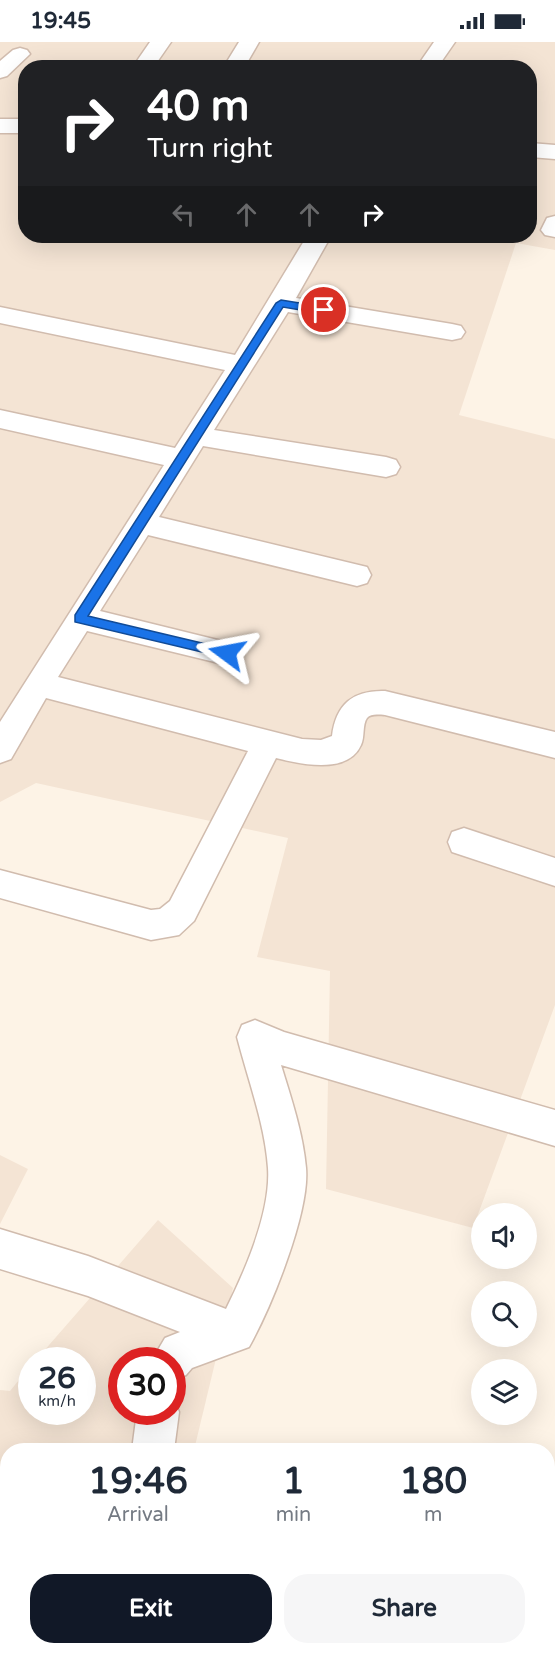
<!DOCTYPE html>
<html lang="en">
<head>
<meta charset="utf-8">
<style>
	:root { --surface:#fff; --page:#f6f6f7; --text:#1f2937; --muted:#747a83; --accent:#111827 }
	body { margin:0; font-family:"Varela Round",sans-serif; background:var(--page); color:var(--text); height:100vh; display:flex; flex-direction:column; font-size:22px; white-space:nowrap }
	* { box-sizing:border-box; margin:0 }
	p { font-size:20px; color:var(--muted) }
	.icon { flex:none; width:33px; height:33px; fill:none; stroke:currentColor; stroke-width:2; stroke-linecap:round; stroke-linejoin:round }
	.map { position:relative; flex:1; overflow:hidden }
	.panel { position:absolute; left:0px; top:1401px; width:555px; height:212px; display:flex; flex-direction:column; background:var(--surface); border-radius:24px 24px 0 0; box-shadow:0 6px 24px #0002 }
	.panel>* { flex:none }
	.guide { position:absolute; left:18px; top:18px; width:519px; height:183px; border-radius:24px; box-shadow:0 6px 24px #0002; background:#202124; color:#fff; overflow:hidden }
	.buttons { position:absolute; left:471px; top:1161px; display:grid; gap:12px }
	.buttons a { display:grid; place-items:center; width:66px; height:66px; border-radius:50%; background:var(--surface); box-shadow:0 6px 24px #0002; font-size:30px }
	.speed { position:absolute; left:18px; top:1305px; display:flex; gap:12px; font-size:30px; font-weight:700; text-align:center }
	.speed>* { display:grid; place-content:center; width:78px; height:78px; border-radius:50%; background:var(--surface); box-shadow:0 6px 24px #0002; line-height:1 }
	.speed small { font-size:15px; font-weight:400 }
	.speed .limit { border:9px solid #d22; background:#fff; color:#111 }
	.pin { position:absolute; display:grid; place-items:center; width:51px; height:51px; color:#fff; margin:-26px; border:3px solid #fff; border-radius:50%; box-shadow:0 2px 6px #0007 }
	.me { position:absolute; width:66px; margin:-33px; rotate:283deg; stroke-linejoin:round; filter:drop-shadow(0 0 4px #0008) }
	.turn { display:flex; align-items:center; gap:21px; height:126px; padding:0 30px; font-size:27px }
	.turn .icon { width:78px; height:78px; stroke-width:2.5 }
	.turn b { display:block; font-size:42px; line-height:51px }
	.lanes { display:flex; align-items:center; height:57px; padding:0 30px; background:#0003; justify-content:center; gap:30px; direction:ltr }
	.lanes .off { opacity:.35 }
	.eta { display:flex; justify-content:space-evenly; align-items:center; height:102px; text-align:center }
	.eta b { font-size:36px; font-weight:700; line-height:42px }
	.primary-button { display:flex; gap:12px; margin-top:auto; padding:12px 30px }
	.primary-button a { flex:1; height:69px; border-radius:24px; background:var(--accent); color:#fff; font-size:24px; font-weight:700; line-height:69px; text-align:center }
	.primary-button a+a { background:var(--page); color:var(--text) }
	.status { display:flex; justify-content:space-between; align-items:center; height:42px; padding:0 30px; background:var(--surface); direction:ltr }
	.status svg { height:16px; fill:currentColor }
	.map>svg:first-child { display:block }
	.residential { fill:#f4e4d4; fill-rule:evenodd }
	.lines { fill:none; stroke-linecap:round; stroke-linejoin:round }
	.minor-casing { stroke:#d1bcae; stroke-width:3 }
	.minor { fill:#fff; fill-rule:evenodd }
	.route { fill:#1a73e8; stroke:#114b97; stroke-width:1.5 }
</style>
</head>
<body>
<div class="status"><b>19:45</b><svg viewBox="0 0 49 12"><path d="M0 12V9h3v3zM5 12V6h3v6zM10 12V3h3v9zM15 12V0h3v12zM26 1h20v11H26zM47 4h2v5h-2z"/></svg></div>
<div class="map">
<svg width="555" height="1612" viewBox="0 0 555 1612">
	<rect width="100%" height="100%" fill="#fdf3e6"/>
	<path class="residential" d="M0 0H555V208L516 201 459 373 555 397V963L473 1186 326 1147 330 929 257 915 288 796 36 741 0 760ZM26 26H530V194H26Z
		M0 1113 28 1127 0 1182Z
		M158 1178 233 1246 194 1408H8V1605H143L141 1612H0V1348L10 1349 31 1323 32 1370H82V1318H36ZM122 1318H172V1370H122Z"/>
	<g class="lines">
		<defs>
			<path id="minor" d="M150 0H171L153 26H132Z
				M239 0H259L244 26H223Z
				M434 0H455L437 26H416Z
				M20 6 27 8 30 12 7 34 0 36V19L13 8Z
				M0 77H26V91H0Z
				M530 101 555 103V117L530 115Z
				M555 174V195L545 193 541 188 547 176Z
				M307 194H331L296 256 452 282 461 284 465 290 461 296 452 298 288 270 214 388 386 415 396 418 400 425 396 432 386 435 203 404 159 475 367 525 371 533 367 541 357 544 148 493 100 569 238 603 242 611 238 619 227 623 87 589 58 635 302 697 321 698 332 694C336 662 353 648 385 649L555 690V716L385 673C380 673 371 671 367 676 362 683 365 695 361 703 348 733 300 722 276 716L194 879 179 893 151 898 0 856V828L151 868 160 867 170 859 248 709 46 656 11 717 0 721V680L164 423 0 386V368L175 406 225 328 0 281V265L235 313Z
				M464 786 555 816V844L452 810 448 800 452 790Z
				M255 978 284 990 555 1068V1104L281 1023C291 1056 303 1091 306 1126 310 1170 271 1266 249 1305L192 1326 186 1333 172 1339V1318H152L165 1296 180 1290 88 1254 0 1227V1187L88 1214 226 1267C245 1229 271 1169 268 1126 265 1082 248 1038 237 995L242 983Z
				M173 1355 179 1370 174 1408H132L137 1370H172Z
				M15 1605H68L65 1612H12Z"/>
		</defs>
		<use href="#minor" class="minor-casing"/>
		<use href="#minor" class="minor"/>
	</g>
	<path class="route" d="M281 258 324 265 329 268 324 272 283 265 88 574 227 607 233 611 231 615 227 616 75 580V573L276 261Z"/>
</svg>
<div class="buttons">
<a><svg class="icon" aria-label="sound" viewBox="0 0 24 24"><path d="M4 9h4l5-4v14l-5-4H4zM17 9q2 3 0 6"/></svg></a>
<a><svg class="icon" aria-label="search" viewBox="0 0 24 24"><circle cx="10" cy="10" r="6"/><path d="M15 15l6 6"/></svg></a>
<a><svg class="icon" aria-label="layers" viewBox="0 0 24 24"><path d="M12 4l9 5-9 5-9-5zM3 14l9 5 9-5"/></svg></a>
</div>
<div class="speed"><div>26<small>km/h</small></div><div class="limit">30</div></div>
<div class="pin" style="left:324px;top:268px;background:#d93025"><svg class="icon" aria-label="arrive" viewBox="0 0 24 24"><path d="M6 21V4h12l-3 4 3 4H6"/></svg></div>
<svg class="me" style="left:227px;top:611px" viewBox="-20 -20 40 40"><path d="M0-17L14 15 0 8-14 15z" fill="#1a73e8" stroke="#fff" stroke-width="4"/></svg>
<div class="guide">
<div class="turn"><svg class="icon" aria-label="right" viewBox="0 0 24 24"><path d="M7 20v-9h11M14 6l5 5-5 5"/></svg><div><b>40 m</b>Turn right</div></div>
<div class="lanes"><svg class="icon off" aria-label="left" viewBox="0 0 24 24"><path d="M17 20v-9H6M10 6l-5 5 5 5"/></svg><svg class="icon off" aria-label="ahead" viewBox="0 0 24 24"><path d="M12 20V5M6 11l6-6 6 6"/></svg><svg class="icon off" aria-label="ahead" viewBox="0 0 24 24"><path d="M12 20V5M6 11l6-6 6 6"/></svg><svg class="icon" aria-label="right" viewBox="0 0 24 24"><path d="M7 20v-9h11M14 6l5 5-5 5"/></svg></div>
</div>
<section class="panel">
<div class="eta">
<div><b>19:46</b><p>Arrival</p></div>
<div><b>1</b><p>min</p></div>
<div><b>180</b><p>m</p></div>
</div>
<div class="primary-button"><a>Exit</a><a>Share</a></div>
</section>
</div>
</body>
</html>
